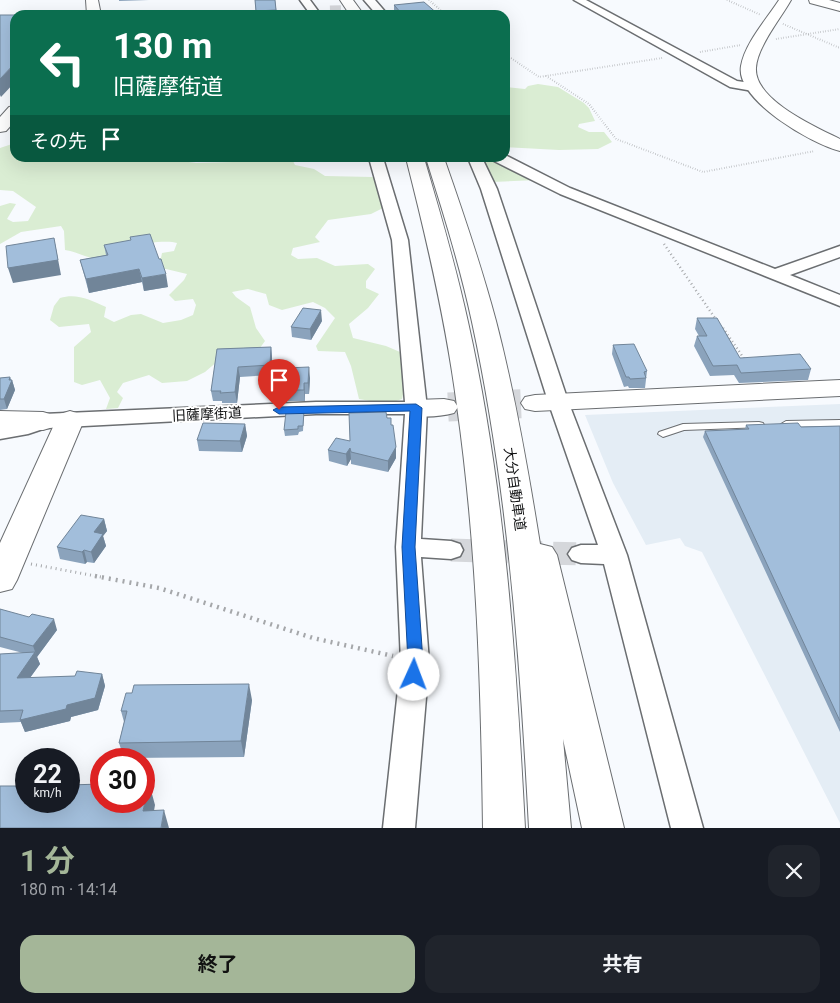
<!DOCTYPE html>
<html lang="ja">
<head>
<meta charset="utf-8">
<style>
	:root { --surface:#171b24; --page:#20242c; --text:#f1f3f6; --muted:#9ea1a6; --accent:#a4b698 }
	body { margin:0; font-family:Roboto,"Noto Sans JP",sans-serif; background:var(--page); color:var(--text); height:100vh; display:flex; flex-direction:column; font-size:19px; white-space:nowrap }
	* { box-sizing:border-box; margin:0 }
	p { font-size:16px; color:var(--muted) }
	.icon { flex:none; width:28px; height:28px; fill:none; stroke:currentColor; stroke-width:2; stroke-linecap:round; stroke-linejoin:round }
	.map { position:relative; height:828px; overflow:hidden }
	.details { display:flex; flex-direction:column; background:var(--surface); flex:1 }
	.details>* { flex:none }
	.guide { position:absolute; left:10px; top:10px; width:500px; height:152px; border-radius:15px; box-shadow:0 5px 20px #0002; background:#0b6e4f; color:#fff; overflow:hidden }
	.speed { position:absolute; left:15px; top:748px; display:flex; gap:10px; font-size:25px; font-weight:700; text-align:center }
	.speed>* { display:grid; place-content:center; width:65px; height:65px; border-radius:50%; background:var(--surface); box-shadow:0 5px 20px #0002; line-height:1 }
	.speed small { font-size:12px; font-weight:400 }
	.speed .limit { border:8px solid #d22; background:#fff; color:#111 }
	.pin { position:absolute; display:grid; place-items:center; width:42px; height:42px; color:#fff; margin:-51px -21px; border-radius:50% 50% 50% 0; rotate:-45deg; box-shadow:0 0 5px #0007 }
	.pin .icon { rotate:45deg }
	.me { position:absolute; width:55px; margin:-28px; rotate:2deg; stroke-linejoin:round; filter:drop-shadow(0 0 4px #0008) }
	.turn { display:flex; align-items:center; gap:18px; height:105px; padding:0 20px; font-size:22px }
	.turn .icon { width:65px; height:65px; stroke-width:2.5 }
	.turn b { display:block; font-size:35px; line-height:42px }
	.then { display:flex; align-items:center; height:48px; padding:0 20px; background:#0003; gap:10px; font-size:19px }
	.round { display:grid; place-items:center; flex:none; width:52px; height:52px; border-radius:15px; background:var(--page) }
	.headline { display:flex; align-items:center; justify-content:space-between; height:85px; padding:0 20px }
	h1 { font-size:30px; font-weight:700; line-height:38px; color:var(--accent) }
	.button { display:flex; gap:10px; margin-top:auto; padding:10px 20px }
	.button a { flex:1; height:58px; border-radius:15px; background:var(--accent); color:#111; font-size:20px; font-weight:700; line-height:58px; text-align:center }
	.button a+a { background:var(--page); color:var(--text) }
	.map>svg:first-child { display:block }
	.built { fill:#e4edf5 }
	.green { fill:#daedd3 }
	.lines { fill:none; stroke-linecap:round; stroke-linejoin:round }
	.street-tunnel-far1 { stroke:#d5d7db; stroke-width:11; stroke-dasharray:11 5.5; stroke-linecap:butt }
	.street-tunnel { stroke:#d5d7db; stroke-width:23; stroke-dasharray:23 11; stroke-linecap:butt }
	.secondary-tunnel { stroke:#d5d7db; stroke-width:29; stroke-dasharray:29 15; stroke-linecap:butt }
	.lane-casing { stroke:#6b6e71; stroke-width:2 }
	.street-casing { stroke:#6b6e71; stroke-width:3 }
	.secondary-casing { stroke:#6b6e71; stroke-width:2 }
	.highway-casing { stroke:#6b6e71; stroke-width:2 }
	.path-far3 { stroke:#a5a7aa; stroke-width:2; stroke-dasharray:0.5 2; stroke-linecap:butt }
	.path-far2 { stroke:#a5a7aa; stroke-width:2.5; stroke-dasharray:1 3; stroke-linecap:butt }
	.path-far1 { stroke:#a5a7aa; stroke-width:3; stroke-dasharray:1 4; stroke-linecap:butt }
	.path { stroke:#a5a7aa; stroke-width:4.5; stroke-dasharray:2 5; stroke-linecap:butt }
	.lane { fill:#fff; fill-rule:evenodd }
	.street { fill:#fff; fill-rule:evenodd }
	.secondary { fill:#fff; fill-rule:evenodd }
	.highway { fill:#fff; fill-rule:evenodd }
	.wall { fill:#8ba3bc }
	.shaded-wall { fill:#718599 }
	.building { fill:#a2bedb; stroke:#718599 }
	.route { fill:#1a73e8; stroke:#114b97 }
	.labels { text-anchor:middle; stroke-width:4; stroke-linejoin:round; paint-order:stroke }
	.street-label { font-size:14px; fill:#121314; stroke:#fff }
</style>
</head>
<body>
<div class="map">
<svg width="840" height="828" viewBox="0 0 840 828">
	<rect width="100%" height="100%" fill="#f7fafe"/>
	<path class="built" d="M840 404V823L702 552 685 546 680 538 646 545 613 483 585 415Z"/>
	<path class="green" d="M538 84 558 87 584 103 589 108 595 121 579 124 578 127 589 132H604L612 142 598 149 559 150 505 147V87L525 89 528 86Z
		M15 143V158H127L143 160 160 158 196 163 233 162 257 158 292 159 295 165 314 169 325 176 373 177C380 186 378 198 383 208L371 214 328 220 315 237 320 242 293 248 291 255 298 259 317 258 335 266 368 264 375 269 366 281V288L379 294 368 308 349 324 353 338 386 346 400 352 404 390 402 399 387 404 359 399 351 366 345 352 318 351 316 346 335 318 325 308 313 302 282 310 269 305 266 294 248 289 232 292 236 297 250 307 256 328 265 341 257 352 219 360 205 372 187 381 162 383 149 375 123 383 117 392 123 398 118 408 106 409 110 398 100 380 82 385 74 382V347L91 332 89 324 59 327 50 320 54 306 60 298C77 293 90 300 106 307L104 317 114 322 131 315 141 314 163 323 181 320 193 315 196 305 193 299 175 301 169 295 184 280 187 274 166 269H150L151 262 161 258 162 253 174 251 177 243C168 240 144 243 135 246 125 249 116 256 106 258 91 262 80 252 65 250L64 231 61 226 21 232 0 244V206L10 203 16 204 7 219 13 222 28 221 36 207 13 191 0 190V148Z
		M483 158H493L537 180 492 182Z"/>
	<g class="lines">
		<path class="street-tunnel-far1" d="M330 11 363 10"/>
		<path class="street-tunnel" d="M451 550 581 554"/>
		<path class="secondary-tunnel" d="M448 407 535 403"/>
		<defs>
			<path id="lane" d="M840 420V426L786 427 781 424 786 421Z
				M759 422 763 423 764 425 763 427 684 430 663 437 658 434 659 432 683 424Z"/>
			<path id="street" d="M300 0H310L321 15H311Z
				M364 0H375L388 15H377Z
				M574 0H586L737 81 757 84 759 87 753 91 730 87Z
				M505 155 570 188 775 269 840 246V257L790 275 840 295V306L560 194 494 161 492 158H505Z
				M369 158H383L408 240 427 408 421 539 451 541 460 544 463 550 460 556 451 559 421 557 429 662 415 828H383L401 662 396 547 405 414H316L46 428 28 434 0 439V425L23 421 43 414 316 402H405L392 240Z
				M468 158H482L497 189 568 401 627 555 703 828H671L604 564 581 563 572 560 568 554 572 548 581 545H598L548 401 481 189Z"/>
			<path id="secondary" d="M86 0H98L101 15H87Z
				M779 0H791C781 18 757 47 756 68 754 100 816 127 840 139V151C812 144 735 100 741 66 745 43 766 20 779 0Z
				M809 0H829L840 3V11L810 3Z
				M15 106V121L6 131 0 132V117L9 107Z
				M840 380V396L535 411 525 409 521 403 525 397 535 395Z
				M444 399 454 401 458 407 454 413C439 417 421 418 406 414L402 408 406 402 416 400Z
				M0 411 43 412 53 415 56 420 60 414 70 411 80 414 84 420 17 580 12 589 0 592V543L53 427 43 430 0 429Z"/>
			<path id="highway" d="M340 0H353L364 15H350Z
				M406 158H424C440 212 456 267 468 322 505 488 516 658 525 828H483C481 687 477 546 457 406 446 322 427 240 406 158Z
				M426 158H444C463 212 481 265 496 321 515 394 528 469 540 544L552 547 557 555 624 828H582L563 739 571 828H529C520 658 508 488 472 322 460 266 443 212 426 158Z"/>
		</defs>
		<use href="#lane" class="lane-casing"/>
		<use href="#street" class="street-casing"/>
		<use href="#secondary" class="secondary-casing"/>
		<use href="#highway" class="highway-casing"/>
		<path class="path-far3" d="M429 0 446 15
			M727 0 761 15
			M783 24 840 48
			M776 39 840 29
			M700 52 741 45
			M505 54 539 77 662 58
			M546 76 589 104 616 139 703 172 815 151"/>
		<path class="path-far2" d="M664 244 717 321
			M723 328 745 360"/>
		<path class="path-far1" d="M31 564 101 577"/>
		<path class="path" d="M95 576 159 588 313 638 393 656"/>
		<use href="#lane" class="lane"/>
		<use href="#street" class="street"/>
		<use href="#secondary" class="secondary"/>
		<use href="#highway" class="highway"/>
	</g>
	<path class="wall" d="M119 0H149L119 1Z
		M255 0H275L277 15H256Z
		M394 5 439 15H396L394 12Z
		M104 245 168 287 144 291 142 282 89 293 80 260 106 255Z
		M697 318 740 358 811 369 808 380 739 383 734 375 710 376 694 346 697 336H699L695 329Z
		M322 321 311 340 292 337 291 327Z
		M613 345 647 371 645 388H629L628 386 624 387 612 354Z
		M271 347 272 357 271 375 240 377 237 403H222V401H213L211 391 217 349Z
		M10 377 11 380H12L15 390 7 409 0 410V378Z
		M310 378 309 394H305V401H288L287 397H286L285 386Z
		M304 411 303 431 299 432 298 435 285 436 284 430Z
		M387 418 391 425 396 447V458L388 472 351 464V459L347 466 329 461 328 450 350 441Z
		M245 424 247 436 242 452 199 451 197 440Z
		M746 425 801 427 840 426V732L703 437 705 431 745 429Z
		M104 519 107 531 103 536 106 546 94 563 87 562 85 564 60 559 57 547Z
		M0 609 57 630 37 657 40 664 30 678 75 676 102 674 105 686 98 710 71 717 70 721 25 732 21 722 0 723V654L23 653 0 647Z
		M252 700 244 757 124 758 119 743 124 722 121 711Z"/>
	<path class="shaded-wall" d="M15 63V82L1 97 0 95V79Z
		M54 238 61 275 13 283 8 268Z
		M139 269 142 282 89 293 86 279Z
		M166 274 168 287 144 291 142 278Z
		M321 310 322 321 311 340 310 329Z
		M271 347 272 357 271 375 270 365Z
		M238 367 240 377 237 403 235 392Z
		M309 367 310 378 309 394 308 383Z
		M10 377 11 381 12 380 15 390 7 409 4 399Z
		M304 383 305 394V401L304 390Z
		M245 424 247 436 242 452 240 441Z
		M396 447V458L388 472V461Z
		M350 448 351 459 347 466 346 454Z
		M104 519 107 531 103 536 106 546 94 563 91 552 94 532Z
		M84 550 87 562 85 564 82 552Z
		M54 619 57 630 37 657 33 646Z
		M35 652 40 664 21 690 17 678Z
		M102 674 105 686 98 710 71 717 70 721 25 732 20 720 67 705Z
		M249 684 252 700 244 757 241 741Z
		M149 783 155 805 151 828 143 811Z
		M164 810 169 828H161Z"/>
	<path class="building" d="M255 0H275L276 10 256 11Z
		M424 2 439 15H403L394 5Z
		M44 12H63L61 15H15V63L0 79V15H42Z
		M150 234 159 259H161L166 274 142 278 139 269 86 279 80 260 108 255 104 245 131 240 130 237Z
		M54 238 58 260 8 268 6 246Z
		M303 308 321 310 310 329 291 327Z
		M697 318H717L740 358 800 354 811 369 741 373 737 365 713 366 697 336H707Z
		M634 344 647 371 644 372 646 378 630 379 629 377H626L613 345Z
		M271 347 270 365 238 367 235 392 220 393 221 391H211L217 349Z
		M309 367 308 383H304V390H287V385L285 386 286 368Z
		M10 377 9 380H12L4 399H0V378Z
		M304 411 303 426H298V429L284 430 286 412Z
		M386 412 387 418H391V425H393L396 447 388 461 351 452 350 448 346 454 328 450 336 438 350 441 349 413Z
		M203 423 245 424 240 441 197 440Z
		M798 423 801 427 840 426V721L705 431 749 429 746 425Z
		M81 515 104 519 94 532 103 534 91 552 84 550 82 552 57 547Z
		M0 609 29 617 32 614 54 619 33 646 0 637Z
		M35 652 17 678 75 676 77 671 102 674 95 698 67 705 66 709 20 720 23 710 0 711V654Z
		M249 684 241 741 119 743 127 711H121L126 693H132L134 685Z
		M144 783H149L143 811 164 810 161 828H0V786H26V801H69V785L101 784V801H144Z"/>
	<path class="route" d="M416 404 422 408 415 547 423 662 419 679 414 681 409 679 406 675 408 662 402 547 410 411 279 414 273 410 279 407Z"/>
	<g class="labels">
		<g class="street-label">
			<text transform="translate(207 414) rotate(-3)" y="5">旧薩摩街道</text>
			<text transform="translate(515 489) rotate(82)" y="5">大分自動車道</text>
		</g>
	</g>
</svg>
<div class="speed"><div>22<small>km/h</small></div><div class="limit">30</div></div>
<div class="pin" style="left:279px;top:410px;background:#d93025"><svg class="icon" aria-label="arrive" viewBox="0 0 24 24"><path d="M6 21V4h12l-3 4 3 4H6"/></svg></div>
<svg class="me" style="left:414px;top:675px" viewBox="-20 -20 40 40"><circle r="19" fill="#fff"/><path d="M0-13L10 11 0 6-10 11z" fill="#1a73e8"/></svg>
<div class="guide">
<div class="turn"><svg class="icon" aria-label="left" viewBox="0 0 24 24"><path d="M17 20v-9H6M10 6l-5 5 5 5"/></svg><div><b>130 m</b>旧薩摩街道</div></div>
<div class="then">その先<svg class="icon" aria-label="arrive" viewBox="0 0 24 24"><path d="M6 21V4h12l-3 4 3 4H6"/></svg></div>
</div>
</div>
<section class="details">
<div class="headline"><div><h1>1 分</h1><p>180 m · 14:14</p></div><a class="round"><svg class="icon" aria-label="close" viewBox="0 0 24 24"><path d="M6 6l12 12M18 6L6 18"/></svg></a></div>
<div class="button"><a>終了</a><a>共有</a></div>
</section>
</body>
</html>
